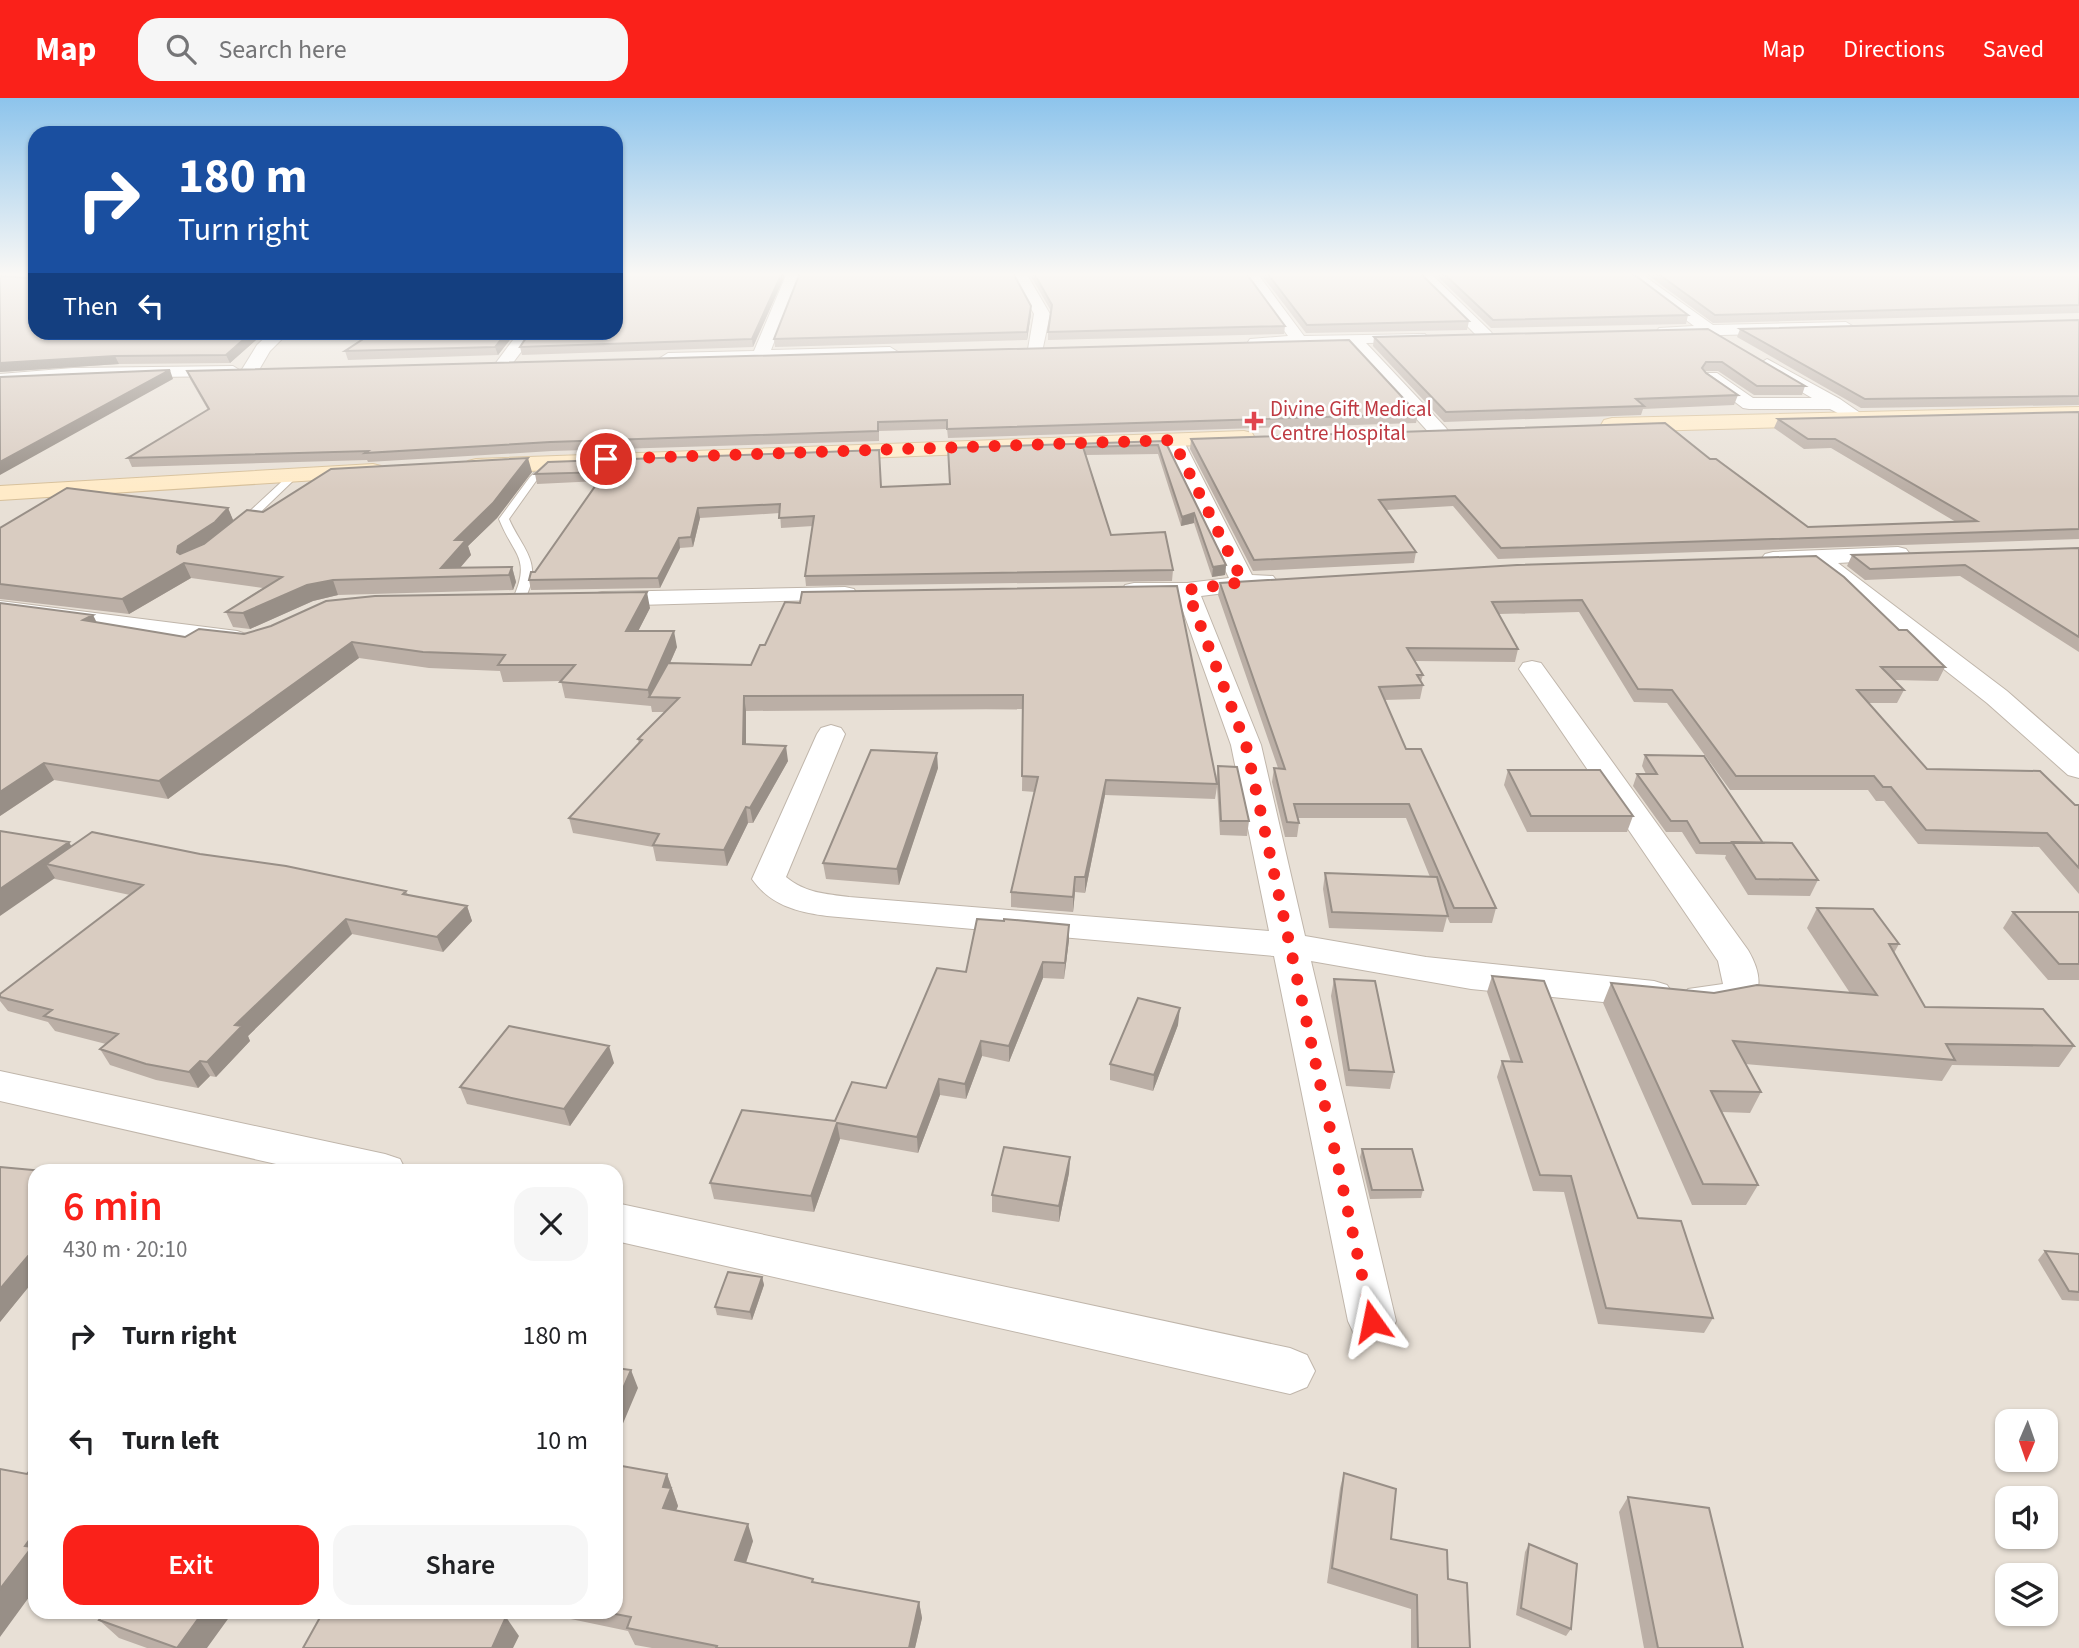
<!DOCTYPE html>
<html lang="en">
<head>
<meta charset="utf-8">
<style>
	:root { --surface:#fff; --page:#f6f6f6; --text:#202124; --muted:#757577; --accent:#fa211a }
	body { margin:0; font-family:"Source Sans 3",sans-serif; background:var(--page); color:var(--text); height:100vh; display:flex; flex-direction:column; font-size:26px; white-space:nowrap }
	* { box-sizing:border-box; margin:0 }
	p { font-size:23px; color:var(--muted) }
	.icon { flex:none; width:38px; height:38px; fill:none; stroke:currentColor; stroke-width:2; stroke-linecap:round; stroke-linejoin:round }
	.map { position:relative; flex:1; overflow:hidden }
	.side { position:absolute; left:28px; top:1066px; width:595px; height:455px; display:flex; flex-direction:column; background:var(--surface); border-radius:21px; box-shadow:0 2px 5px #0004 }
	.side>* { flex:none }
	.top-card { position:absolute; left:28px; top:28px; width:595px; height:214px; border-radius:21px; box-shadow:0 2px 5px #0004; background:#1a4fa0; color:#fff; overflow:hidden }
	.needle { width:46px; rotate:182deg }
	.buttons { position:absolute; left:1995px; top:1311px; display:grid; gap:14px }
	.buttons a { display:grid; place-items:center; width:63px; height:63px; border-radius:14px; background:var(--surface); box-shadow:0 2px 5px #0004; font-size:35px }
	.pin { position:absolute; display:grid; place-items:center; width:60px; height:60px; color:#fff; margin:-30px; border:4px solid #fff; border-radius:50%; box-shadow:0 2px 7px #0007 }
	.me { position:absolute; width:77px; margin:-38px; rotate:348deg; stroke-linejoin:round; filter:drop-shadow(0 0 5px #0008) }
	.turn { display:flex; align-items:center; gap:24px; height:147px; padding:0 35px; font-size:32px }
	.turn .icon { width:91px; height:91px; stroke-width:2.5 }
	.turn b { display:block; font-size:49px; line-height:60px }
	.then { display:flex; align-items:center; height:66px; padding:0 35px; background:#0003; gap:14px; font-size:26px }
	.round { display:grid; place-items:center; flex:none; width:74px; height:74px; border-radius:21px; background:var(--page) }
	.head { display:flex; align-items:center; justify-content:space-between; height:119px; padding:0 35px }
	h1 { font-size:42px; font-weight:600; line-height:52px; color:var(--accent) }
	.cta { display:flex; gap:14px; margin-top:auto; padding:14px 35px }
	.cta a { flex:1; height:80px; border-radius:21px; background:var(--accent); color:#fff; font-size:28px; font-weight:600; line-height:80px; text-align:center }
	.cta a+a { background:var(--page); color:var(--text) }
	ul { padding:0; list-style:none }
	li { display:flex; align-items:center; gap:21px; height:105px; padding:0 35px }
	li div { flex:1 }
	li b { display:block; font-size:26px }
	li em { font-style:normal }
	header { display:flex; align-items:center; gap:42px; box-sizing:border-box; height:98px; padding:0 35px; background:var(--accent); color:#fff }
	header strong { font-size:33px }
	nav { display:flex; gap:38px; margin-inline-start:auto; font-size:24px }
	.search { width:490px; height:63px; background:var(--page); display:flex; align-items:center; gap:18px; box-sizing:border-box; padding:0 24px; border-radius:21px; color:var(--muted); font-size:26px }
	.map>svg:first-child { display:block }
	.residential { fill:#e8e0d6; fill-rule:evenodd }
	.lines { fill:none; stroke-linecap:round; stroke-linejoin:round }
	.lane-casing { stroke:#c0b6ab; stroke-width:2 }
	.street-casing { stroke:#c0b6ab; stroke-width:2 }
	.secondary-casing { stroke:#d7c09a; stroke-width:2 }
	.lane { fill:#fff; fill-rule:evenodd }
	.street { fill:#fff; fill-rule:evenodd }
	.secondary { fill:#ffebc8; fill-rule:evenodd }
	.wall { fill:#bbafa6 }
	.shaded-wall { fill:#988f87 }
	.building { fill:#d9ccc1; stroke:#988f87; stroke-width:2 }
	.route { stroke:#fa211a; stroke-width:12; stroke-dasharray:0 21.6 }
	.health-dot { fill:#e0444e; stroke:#fff; stroke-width:2.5 }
	.labels { text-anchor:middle; stroke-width:5; stroke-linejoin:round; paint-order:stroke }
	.far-health-label { font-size:21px; fill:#be3a42; stroke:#fff; text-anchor:start }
</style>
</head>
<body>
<header>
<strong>Map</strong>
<div class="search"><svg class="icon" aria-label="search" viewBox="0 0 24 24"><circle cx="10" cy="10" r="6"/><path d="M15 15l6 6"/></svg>Search here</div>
<nav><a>Map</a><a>Directions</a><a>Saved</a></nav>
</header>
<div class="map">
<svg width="2079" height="1550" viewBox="0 0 2079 1550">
	<rect width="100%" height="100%" fill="#f4efe8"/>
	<path class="residential" d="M0 175H35V234H616V175H2079V1550H0ZM35 1073H616V1514H35ZM2007 1323H2046V1362H2007ZM2007 1400H2046V1438H2007ZM2007 1477H2046V1516H2007Z"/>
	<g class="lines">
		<defs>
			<path id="lane" d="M547 363 555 365 536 383 509 421C521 449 541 462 528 494 525 501 524 504 518 506L512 503C532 459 514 459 499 421L530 379Z
				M290 376 298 378 245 429H237V425Z"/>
			<path id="street" d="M787 175H801L771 252 890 249 898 254 896 258 668 265 660 260 668 255 754 253Z
				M1012 175H1026L1050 216 1042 254 1036 256 1028 251 1034 216Z
				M1243 175H1257L1304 238 1425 236 1427 239 1419 244 1366 245 1446 330 1449 334 1446 338H1432L1349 246 1250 247 1248 244 1250 241 1288 238Z
				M1415 175H1430L1491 234 1493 237 1491 240H1479Z
				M1624 175H1640L1713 227 1846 224 1854 229 1846 234 1721 237 1714 240C1698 236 1669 244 1657 233L1659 230 1694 228Z
				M271 234H289L270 253 256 277 250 278 242 273 233 278 73 280 0 286V276L73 270 233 268 241 273 257 247Z
				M519 234H536L509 270H497L495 266Z
				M1767 261 1840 301 1866 319 1857 325 1830 311H1749L1743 310 1702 279 1705 275H1717L1753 300H1812L1761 270 1759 266Z
				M1173 336 1183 342 1252 477 1273 478 1277 483 1273 488 1265 490 1201 498 1261 647 1305 838 1426 859 1654 883 1667 887 1673 896 1667 905 1654 909 1471 891 1311 863 1396 1223 1389 1238 1372 1244 1355 1238 1348 1223 1274 858 827 818C797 814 770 807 752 781L817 636 821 630 831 627 841 630 845 636 786 779C805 795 826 796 849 799L1269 833 1231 647 1178 499 1125 497 1122 492 1125 487 1134 485H1187L1229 480 1163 342Z
				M1898 449 1906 451 1910 456 1906 461 1838 465 2007 593 2079 656V680L2068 677 1987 605 1810 466H1765L1761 461 1765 456 1773 454Z
				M845 489 854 491 857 496 854 501 602 508 593 506 590 501 593 496 602 494Z
				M0 503 237 533 246 536 250 541 246 546 237 549 0 517Z
				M1532 563 1541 565 1748 852C1780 906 1733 923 1688 909L1682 900 1688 891 1723 886 1718 863 1519 571 1523 565Z
				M0 973 385 1056 400 1061 406 1073H307L0 1003Z
				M616 1105 1290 1250 1307 1257 1315 1273 1307 1289 1290 1296 616 1143Z"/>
			<path id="secondary" d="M2079 309V321L1612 334 1604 332 1601 327 1604 322 1612 320Z
				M1244 333 1252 335 1255 340 1252 345 476 375 468 373 464 368 468 363 476 361Z
				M373 366 381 368 385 373 381 378 0 402V388Z"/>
		</defs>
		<use href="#lane" class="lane-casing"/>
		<use href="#street" class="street-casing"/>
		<use href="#secondary" class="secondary-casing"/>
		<use href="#lane" class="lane"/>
		<use href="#street" class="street"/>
		<use href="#secondary" class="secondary"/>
	</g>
	<path class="wall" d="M786 175 753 249 522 257 520 249Z
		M1029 175H1246L1285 228 1284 236 1048 242V234L1051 213Z
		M1260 175H1420L1469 223 1467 232 1306 235Z
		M1434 175H1632L1688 217 1686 226 1491 230Z
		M1645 175H2079V215L1713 225Z
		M0 178 265 234 230 265 119 266 0 274Z
		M1031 216 1027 242 775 249 774 241Z
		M2079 222V307L1861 310 1737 239 1740 231Z
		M1708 231 1805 288 1802 297H1754L1718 273H1705L1738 297 1734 307 1643 311 1641 317 1444 324 1373 248 1374 239Z
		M516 234 498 257 348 262 345 253Z
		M187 273 1418 316 1416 325 948 340 947 331 879 333V343L552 353 368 364 367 362 132 369 128 360 208 312 190 281Z
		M2079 314V441L1498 461 1453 408 1386 412 1416 454 1414 465 1253 473 1190 351 1191 341 1710 361 1808 429 1956 424 1831 350 1804 351 1774 330 1778 321Z
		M1165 343 1226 467 1225 477 1212 479 1194 425 1181 428 1158 356 1086 357 1111 437 1173 472 1172 483 806 488 805 478 813 428 781 430 780 415 700 420 693 449 680 450 660 490 531 492 529 482 535 474 599 383 537 386 535 376 548 364 881 389 950 386 948 350Z
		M532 374 497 420 468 448 471 457 460 470 512 469 516 484 513 492 338 497 313 503 250 531 233 529 226 514 263 490 191 480 129 516 0 501V430L228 410 233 423 263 414Z
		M2079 450V554L1960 478 1865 482 1847 468 1852 457Z
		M1517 467 1899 532 1945 569 1938 583 1894 582 1904 592 1897 605H1869L1927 671 2079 707V796L2039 749 1918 746 1884 703H1876L1868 692H1730L1667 605 1634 604 1579 514 1499 516 1518 551 1515 564 1414 563 1423 577 1421 583 1423 587 1420 601 1384 602 1406 651 1496 810 1492 825H1450L1447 819 1443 834 1329 830 1323 791 1325 775 1430 779 1406 720H1298L1299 725 1297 739H1285L1272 684 1274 670H1278L1218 497 1220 485Z
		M802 494 1216 682 1218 668 1249 723 1247 738 1220 737 1217 689 1215 701 1105 697 1085 795 1075 794 1073 814 1011 809V794L1035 694 1022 693 1023 611 746 613V646L788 663 753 725H748L727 768 656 763 653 749 573 735 569 720 639 646 638 641 665 614H652L651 608 565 600 561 583 503 584 500 573 429 570 359 560 168 701 54 682 0 718V505L93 517 96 525 185 539 650 510 638 533 677 549 670 565 751 567 765 547 800 505Z
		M1645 657 1763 745 1818 782 1810 798 1748 797 1725 760 1726 757 1696 756 1682 734H1666L1633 688 1637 676H1646L1642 668Z
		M938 670 899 787 826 781 823 765Z
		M1508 672 1633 718 1627 734H1527L1504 687Z
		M0 733 71 748 200 756 406 793 408 797 467 808 472 823 443 854 352 836 248 938 250 943 216 979 210 978 198 990 156 982 110 967 100 951 106 946 55 933 48 924 8 913 0 903V896L130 797 55 781Z
		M1817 810 1899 846 1894 855 1925 909 2074 948 2059 969 1952 967 1942 983 1745 966 1761 994 1750 1015 1722 1014 1758 1087 1746 1107H1692L1603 905 1611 885 1714 895H1850L1807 830Z
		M2013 814H2079V882H2048L2003 830Z
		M1069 827V842L1064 881 1043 880 1009 964 982 958 966 1001 940 997 918 1055 840 1041 814 1114 714 1101 710 1085 835 1023 886 990 966 874Z
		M1492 878 1638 1120 1713 1220 1704 1235 1598 1226 1564 1094 1533 1093 1497 979 1502 963 1511 964 1487 894Z
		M1334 881 1394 974 1390 991 1346 988 1331 898Z
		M1178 927 1153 993 1110 982V966Z
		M614 965 570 1028 467 1006 460 989Z
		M1362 1051 1423 1092 1421 1100 1370 1101 1360 1059Z
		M1070 1059 1069 1075 1059 1124 992 1114V1097Z
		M0 1069 35 1073V1181L0 1224Z
		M2045 1153 2079 1156V1203L2062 1202 2038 1162Z
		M762 1179 764 1187 752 1222 717 1217 715 1209Z
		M1344 1375 1391 1441 1448 1481 1470 1550H1411V1511L1327 1485 1340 1390Z
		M667 1376 678 1408 676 1412 753 1443 746 1465 814 1484 919 1504 922 1520 915 1550H652L635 1547 628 1533 547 1516 545 1514H616Z
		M1628 1399 1743 1550H1644L1619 1414Z
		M1529 1446 1571 1531 1566 1538 1516 1517 1525 1454Z
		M99 1522 207 1550H147L119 1540Z"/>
	<path class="shaded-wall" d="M782 175H786L753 249 752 241Z
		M1031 208V216L1027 242V234Z
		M252 234H265L230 265 226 257Z
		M507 234H516L498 257 495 249Z
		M115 258 119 266 0 274V265Z
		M170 272 173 281 0 377V364Z
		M528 360 532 374 497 420 468 448 471 457 452 479 441 470 455 442Z
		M228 410 234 424 184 465 191 480 129 516 122 501 177 454 178 448Z
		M698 410 700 420 693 449 691 439Z
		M1194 415V425L1181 428 1182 419Z
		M679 440 680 450 660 490 658 480Z
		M1226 467 1225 477 1212 479 1213 469Z
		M512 469 516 484 513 492 509 477Z
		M333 482 338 497 313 503 250 531 243 515 307 487Z
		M647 494 650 510 630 549 626 533Z
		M93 517 101 533 83 522Z
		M674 533 677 549 655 599H649L648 592Z
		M352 544 359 560 168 701 159 683Z
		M744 598 746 613V661L743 646Z
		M786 648 788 663 753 725 750 710Z
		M937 655 938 670 899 787 897 771Z
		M44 665 54 682 0 718V694Z
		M1106 682 1105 697 1085 795V779Z
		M746 709 748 725 727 768 724 752Z
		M69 744 79 762 46 766 55 780 0 818V791Z
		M1075 779V794L1073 814V799Z
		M467 808 472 823 443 854 437 839Z
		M346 821 352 836 248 938 250 943 216 979 207 964 235 927Z
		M1069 827V842L1064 881 1065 865Z
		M1043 864V880L1009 964V948Z
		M1180 910 1178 927 1153 993 1154 977Z
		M981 943 982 958 966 1001 965 986Z
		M609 948 614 965 570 1028 564 1011Z
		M200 963 210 978 198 990 189 974Z
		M939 981 940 997 918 1055 917 1039Z
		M837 1025 840 1041 814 1114 811 1098Z
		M1070 1059 1069 1075 1059 1124V1108Z
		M28 1158 35 1166V1181L0 1224V1191Z
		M762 1179 764 1187 752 1222 750 1214Z
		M631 1272 638 1290 616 1342V1307Z
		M667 1376 678 1408 670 1427 663 1410V1389Z
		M748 1426 753 1443 741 1479 735 1462Z
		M35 1434V1491L0 1539V1491L25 1448Z
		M919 1504 922 1520 915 1550H909Z
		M203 1514H233L207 1550H177Z
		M506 1519 519 1538 513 1550H492Z"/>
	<path class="building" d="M33 175H35V234H252L226 257 115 258 0 265V178L31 180Z
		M616 175H782L752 241 520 249 530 234H616Z
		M800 175H1013L1031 208 1027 234 774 241Z
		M1034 175H1246L1285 228 1048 234 1052 207Z
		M1267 175H1420L1469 223 1307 227Z
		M1443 175H1632L1688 217 1493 222Z
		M1657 175H2079V207L1715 217Z
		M2079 222V298L1865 301 1740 231Z
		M1708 231 1805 288H1757L1722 264H1706L1702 270 1706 275 1738 297 1636 301 1644 308 1446 314 1374 239Z
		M374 234H507L495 249 345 253Z
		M1349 242 1418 316 947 331V322L878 324V333L550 344 365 355 368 353 128 360 209 311 187 273Z
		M170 272 0 364V279Z
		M2079 314V431L1501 450 1455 398 1379 402 1416 454 1254 462 1191 341 1665 325 1710 361H1716L1808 429 1977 423 1835 341H1808L1778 321Z
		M1165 343 1226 467 1213 469 1194 415 1182 419 1158 347 1083 349 1111 437 1165 434 1173 472 805 478 814 418 779 420 780 406 698 410 691 439 679 440 658 480 529 482 531 474H535L605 374 535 376 548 364 879 352 881 389 950 386 948 350Z
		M528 360 493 405 455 442H466L441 470 512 469 509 477 333 482 307 487 243 515 226 514 282 479 184 465 122 501 0 486V430L67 390 228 410 215 424 178 448 177 454 180 456 204 446 247 412 263 414 331 371Z
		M2079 450V539L1965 467 1870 471 1852 457Z
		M1816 458 1844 479 1899 532H1907L1945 569H1881L1904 592H1857L1927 671 2040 673 2075 707H2079V770L2047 735 1926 732 1891 689H1883L1874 678H1736L1672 592 1638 591 1582 502 1492 504 1518 551 1407 550 1423 577H1417L1423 587 1379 589 1406 651H1421L1496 810H1454L1409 706H1294L1299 725 1287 724 1274 670 1285 671 1220 485 1517 467Z
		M1177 488 1217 686 1106 682 1085 779H1075L1073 799 1011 794 1038 679 1022 678 1023 597 744 598 743 646 786 648 750 710 746 709 724 752 653 747 659 736 569 720 642 642 638 641 679 600 649 599 668 565 751 567 760 547H765L785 504 800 505 802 494Z
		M647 494 626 533H674L648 592 560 584 575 567H498L505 557 423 554 352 544 159 683 44 665 0 694V505L93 517 83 522 185 539 199 531 244 536 271 528 326 503 375 498Z
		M871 652 937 655 897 771 823 765Z
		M1645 657 1704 658 1763 745H1700L1687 723H1671L1637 676H1657Z
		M1218 668 1237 669 1249 723H1221Z
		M1508 672H1600L1633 718H1531Z
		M0 733 69 744 0 791Z
		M92 734 200 756 286 768 406 793 403 796 467 808 437 839 346 821 235 927 242 928 207 964 200 963 189 974 146 966 100 951 118 936 44 918 52 912 0 899V896L143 787 46 766Z
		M1732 744 1792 745 1818 782 1756 781Z
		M1325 775 1437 779 1448 818 1332 814Z
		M1817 810 1873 811 1899 846H1889L1925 909 2043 911 2074 948 1946 946 1955 962 1733 943 1761 994 1711 993 1758 1087 1703 1086 1611 885 1714 895 1757 887 1877 897Z
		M2013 814H2079V866H2059Z
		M977 821 1004 823V821L1069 827 1065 865 1043 864 1009 948 981 943 965 986 939 981 917 1039 837 1025 811 1098 710 1085 742 1012 835 1023 852 984 886 990 937 870 966 874Z
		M1492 878 1544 883 1638 1120 1681 1123 1713 1220 1606 1210 1571 1078 1540 1077 1502 963 1522 964Z
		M1334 881 1375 883 1394 974 1349 972Z
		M1138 900 1180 910 1154 977 1110 966Z
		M509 928 609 948 564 1011 460 989Z
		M1004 1049 1070 1059 1059 1108 992 1097Z
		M1362 1051H1412L1423 1092H1372Z
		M0 1069 44 1073H35V1159L28 1158 0 1191Z
		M2045 1153 2079 1156V1194L2069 1193Z
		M728 1174 762 1179 750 1214 715 1209Z
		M616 1270 631 1272 616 1307Z
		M35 1367V1434L25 1448 32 1449 0 1491V1371L27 1376Z
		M616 1367 667 1376 663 1389 671 1390 663 1410 748 1426 735 1462 813 1481 812 1484 919 1504 909 1550H716L717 1548 627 1530 631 1519 605 1514H616Z
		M1344 1375 1396 1391 1391 1441 1447 1452 1448 1481 1467 1485 1470 1550H1418L1417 1497 1332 1470Z
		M1628 1399 1709 1410 1743 1550H1658Z
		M1529 1446 1577 1466 1571 1531 1521 1510Z
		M106 1514H203L177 1550 99 1522Z
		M323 1514H481L506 1519 492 1550H303Z"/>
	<linearGradient id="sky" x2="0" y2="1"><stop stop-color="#8dc4ec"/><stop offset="0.45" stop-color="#faf8f5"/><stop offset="1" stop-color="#faf8f5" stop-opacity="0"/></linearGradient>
	<rect width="2079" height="392" fill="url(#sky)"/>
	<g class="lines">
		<path class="route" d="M606 361 1173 342 1243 484 1187 492 1246 647 1372 1223"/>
	</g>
	<path class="health-dot" d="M1250.5 312.5h7v7h7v7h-7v7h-7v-7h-7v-7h7z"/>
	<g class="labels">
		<g class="far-health-label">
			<text x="1270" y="318">Divine Gift Medical<tspan x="1270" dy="24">Centre Hospital</tspan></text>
		</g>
	</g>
</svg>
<div class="buttons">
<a><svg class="needle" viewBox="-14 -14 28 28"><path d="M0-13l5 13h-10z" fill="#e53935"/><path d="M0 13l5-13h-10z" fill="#757577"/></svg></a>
<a><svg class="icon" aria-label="sound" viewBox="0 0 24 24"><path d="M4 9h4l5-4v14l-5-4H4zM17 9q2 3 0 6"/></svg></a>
<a><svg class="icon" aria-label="layers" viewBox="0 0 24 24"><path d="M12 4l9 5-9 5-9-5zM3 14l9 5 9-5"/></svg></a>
</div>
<div class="pin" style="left:606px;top:361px;background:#d93025"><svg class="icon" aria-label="arrive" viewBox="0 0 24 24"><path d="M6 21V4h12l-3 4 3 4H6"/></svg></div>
<svg class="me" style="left:1372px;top:1223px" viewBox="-20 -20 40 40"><path d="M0-17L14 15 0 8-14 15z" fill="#fa211a" stroke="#fff" stroke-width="4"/></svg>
<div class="top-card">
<div class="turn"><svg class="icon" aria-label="right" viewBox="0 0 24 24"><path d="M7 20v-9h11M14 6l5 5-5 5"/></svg><div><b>180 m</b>Turn right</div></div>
<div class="then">Then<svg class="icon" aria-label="left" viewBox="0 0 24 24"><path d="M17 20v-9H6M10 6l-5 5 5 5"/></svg></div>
</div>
<section class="side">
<div class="head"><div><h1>6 min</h1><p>430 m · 20:10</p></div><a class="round"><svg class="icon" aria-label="close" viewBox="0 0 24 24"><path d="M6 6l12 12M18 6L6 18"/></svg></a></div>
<ul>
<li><svg class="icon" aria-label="right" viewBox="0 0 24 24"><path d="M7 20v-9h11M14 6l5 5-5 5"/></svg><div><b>Turn right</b></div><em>180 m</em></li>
<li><svg class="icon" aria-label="left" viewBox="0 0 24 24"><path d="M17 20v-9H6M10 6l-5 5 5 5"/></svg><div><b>Turn left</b></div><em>10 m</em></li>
</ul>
<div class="cta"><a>Exit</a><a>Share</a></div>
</section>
</div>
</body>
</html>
